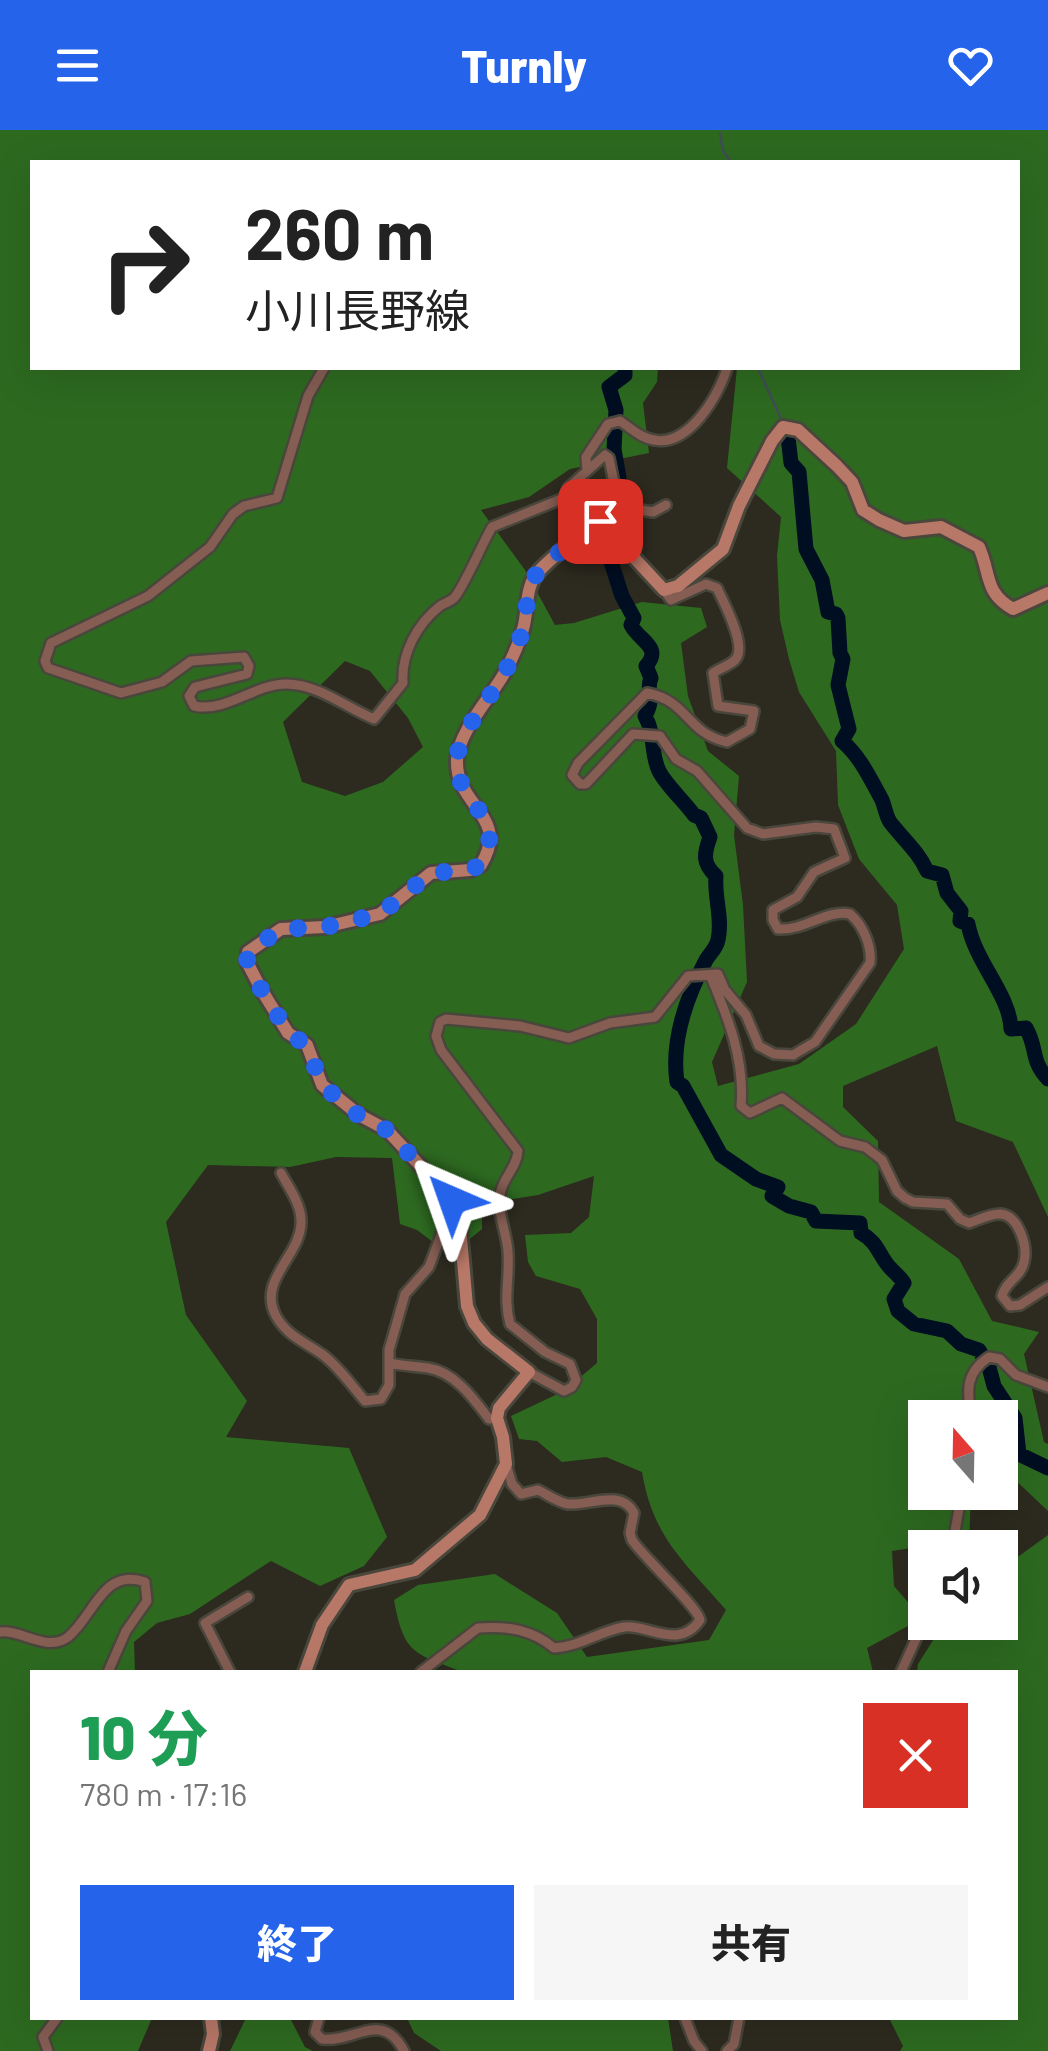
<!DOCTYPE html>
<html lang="ja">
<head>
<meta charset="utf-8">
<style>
	:root { --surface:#fff; --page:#f6f6f6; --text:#222; --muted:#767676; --accent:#2563eb }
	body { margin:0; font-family:Barlow,"Noto Sans JP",sans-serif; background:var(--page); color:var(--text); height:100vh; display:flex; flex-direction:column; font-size:38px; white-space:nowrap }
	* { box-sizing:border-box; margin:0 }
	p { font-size:32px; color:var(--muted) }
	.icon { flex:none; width:55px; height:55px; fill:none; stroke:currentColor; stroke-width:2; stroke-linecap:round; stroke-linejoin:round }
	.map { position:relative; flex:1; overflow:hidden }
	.details { position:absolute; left:30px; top:1540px; width:988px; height:350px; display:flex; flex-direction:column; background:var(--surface); border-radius:0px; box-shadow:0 10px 40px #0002 }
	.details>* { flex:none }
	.hud { position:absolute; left:30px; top:30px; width:990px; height:210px; border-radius:0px; box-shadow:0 10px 40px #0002; background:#fff; color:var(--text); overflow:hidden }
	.needle { width:65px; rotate:340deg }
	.fabs { position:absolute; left:908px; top:1270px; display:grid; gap:20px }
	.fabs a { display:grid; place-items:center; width:110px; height:110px; border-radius:0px; background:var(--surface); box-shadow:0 10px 40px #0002; font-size:50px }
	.pin { position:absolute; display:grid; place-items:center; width:85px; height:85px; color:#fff; margin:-42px; border-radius:20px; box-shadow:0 5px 15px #0006 }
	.me { position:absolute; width:110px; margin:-55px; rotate:317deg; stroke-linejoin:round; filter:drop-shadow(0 0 8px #0008) }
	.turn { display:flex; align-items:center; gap:35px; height:210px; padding:0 50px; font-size:45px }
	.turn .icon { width:130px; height:130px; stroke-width:2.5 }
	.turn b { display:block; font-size:70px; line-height:85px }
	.round { display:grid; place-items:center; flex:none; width:105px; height:105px; border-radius:0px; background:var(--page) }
	.summary { display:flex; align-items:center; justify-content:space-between; height:170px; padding:0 50px }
	h1 { font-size:60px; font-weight:800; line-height:75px; color:#1e9e55 }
	.primary-button { display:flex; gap:20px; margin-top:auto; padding:20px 50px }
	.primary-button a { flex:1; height:115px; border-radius:0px; background:var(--accent); color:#fff; font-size:40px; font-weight:800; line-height:115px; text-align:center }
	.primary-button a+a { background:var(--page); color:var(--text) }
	header { display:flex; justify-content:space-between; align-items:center; height:130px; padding:0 50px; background:var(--accent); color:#fff; font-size:45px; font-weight:800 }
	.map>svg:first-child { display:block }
	.forest { fill:#2d6a20; fill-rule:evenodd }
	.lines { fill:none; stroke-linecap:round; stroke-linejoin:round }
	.stream { stroke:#424c57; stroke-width:2.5 }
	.river { stroke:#000e22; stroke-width:15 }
	.street-casing { stroke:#49463c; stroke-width:14 }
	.secondary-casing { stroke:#49463c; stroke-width:18 }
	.street { stroke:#855d53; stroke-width:9 }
	.secondary { stroke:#b87868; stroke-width:12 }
	.route { stroke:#2563eb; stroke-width:18; stroke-dasharray:0 32.4 }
</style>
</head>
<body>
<header><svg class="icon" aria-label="menu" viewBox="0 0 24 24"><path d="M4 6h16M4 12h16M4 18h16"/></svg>Turnly<svg class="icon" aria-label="heart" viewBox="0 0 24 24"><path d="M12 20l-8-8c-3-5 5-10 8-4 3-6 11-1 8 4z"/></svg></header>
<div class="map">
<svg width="1048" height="1921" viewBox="0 0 1048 1921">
	<rect width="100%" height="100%" fill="#2d2a1f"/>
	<path class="forest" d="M0 0H1048V1087L1013 1012 956 991 937 916 843 956V977L878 1011 879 1072 959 1129 992 1191 1039 1202 1024 1224 1044 1312 1048 1314V1381L1013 1348 1000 1344V1288H925V1362L971 1363 969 1416 937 1414 892 1421 894 1456 913 1478 908 1496 867 1518 873 1542H463C414 1523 404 1525 394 1470L418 1455 495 1444 557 1483 587 1527 709 1510 726 1480C684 1431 653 1408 642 1342L606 1327 562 1332 537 1311 519 1309 511 1286 564 1261 597 1233V1189L580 1159 536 1146 528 1132 525 1105 571 1103 589 1087 594 1046 538 1065 482 1074V1099L450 1125 417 1100 400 1094 392 1028 336 1027 290 1037 208 1035 166 1092 186 1185 247 1271 226 1307 349 1318 387 1407 364 1436 320 1456 271 1431 190 1484 157 1493 134 1512 135 1542H32V1888H152L138 1921H0ZM32 32H1018V238H737L727 338 781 387 777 426 780 490 789 529 799 562 836 621 838 675 859 729 897 775 904 819 856 894 799 934 718 956 712 932 747 852 743 775 734 705 739 646 708 621 688 566 681 513 707 497 701 478 642 472 574 493 555 495 525 440 481 380 529 367 570 339 649 323 643 273 657 252 658 238H32ZM345 531 370 541 408 588 423 617 383 652 345 666 302 652 283 592Z
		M1048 1405V1921H900L903 1916 889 1888H1015V1542H917L918 1534 944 1493 1000 1492V1484L1016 1464 1015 1429Z
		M246 1888H290L305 1917 313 1921H230Z
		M407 1888H668L673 1921H441L414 1903Z"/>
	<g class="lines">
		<path class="stream" d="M720 3 723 21 731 32
			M758 238 782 291"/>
		<path class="river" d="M625 238V245L609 257 616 280 614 319 619 348 602 404 622 466 634 488 631 495C639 511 663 517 646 536L651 548C645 562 656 566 645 586 656 606 650 622 659 641 666 655 684 671 694 685L701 688 710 707C704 724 702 733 716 746 714 768 723 788 718 810 716 819 710 823 706 830 687 866 671 911 677 952L683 956 721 1025 756 1049 778 1057 772 1066 789 1076 811 1082 816 1091 860 1093 861 1103C876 1111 878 1122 887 1134 892 1141 899 1145 904 1153L894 1169 898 1181 914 1194 947 1201 961 1214 979 1220 989 1237 994 1256 1015 1288 1019 1324 1048 1338
			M788 307 791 333 799 342 806 419 822 450 828 482 836 484 838 488 840 523 843 529 838 555 849 599 842 611C860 626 871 650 882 670 885 677 886 686 890 692 903 709 918 721 927 741L942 745 947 763 961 781 960 791 968 794C975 832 1010 865 1011 899L1026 898C1038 919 1030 930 1048 949"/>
		<defs>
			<path id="street" d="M324 238 308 266 277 368 244 376 233 384 210 417 148 466 51 513 45 531 48 538 121 563 162 552 191 531 244 527 249 536 247 544 195 557 189 566 194 576C226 583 255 554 286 554 318 554 345 577 374 589L403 553C401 524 417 494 440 476 444 473 450 472 454 468 463 459 483 412 492 397L564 368 568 358 605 325 609 328 614 353 600 391
				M587 341 586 327 608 294 620 291C631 298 640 308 654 310 689 317 719 265 727 238
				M608 375 653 382 666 375
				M711 847C728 888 745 930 741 976L750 983 782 968 840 1011 865 1017 882 1030 897 1061 905 1068 913 1072 947 1074 960 1089 969 1093C978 1090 991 1083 1001 1084 1019 1086 1028 1117 1024 1132 1021 1147 1005 1152 1002 1166L1010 1176 1020 1175 1048 1157
				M281 1043C289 1058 302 1075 301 1093 300 1127 257 1150 276 1186 287 1206 305 1212 323 1225 339 1237 352 1256 365 1271L381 1269 389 1255V1220L405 1164 429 1137 444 1097 443 1074 428 1053 429 1049
				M389 1233C403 1236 415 1236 428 1238 455 1242 474 1269 489 1289L497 1288
				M529 1242 564 1261 572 1257 576 1250 570 1234 545 1222 510 1194C503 1169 510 1147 508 1122 507 1103 497 1084 500 1065 502 1048 517 1038 518 1021L441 920 436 906 440 892 446 889 520 896 569 908 610 893 655 887 688 846 718 844 725 860 746 885 759 916 774 924 793 925 815 912 870 833C872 816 863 795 850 784 827 779 804 801 778 799L773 790V780L797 767 814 742 845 728 834 699 816 697 763 704 747 698 697 641 676 629 660 606 633 604 586 654H580L572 645 578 633 647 563C689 571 686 603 727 612L750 599 754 581 718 576 713 543C719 539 730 535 735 530 748 517 724 473 717 458L706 454 671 470 664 460
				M971 1288C967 1260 965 1243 989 1227L1000 1229 1016 1245 1048 1257
				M952 1418 962 1362
				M0 1502C21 1499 47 1523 68 1507 94 1486 103 1437 145 1452L147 1471 126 1501 108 1542
				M230 1542 205 1493 248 1467
				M421 1542 478 1498C507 1496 531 1499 554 1518 579 1517 600 1501 624 1497 648 1494 679 1521 700 1490 698 1477 645 1429 632 1410L630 1403 634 1383C621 1358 590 1376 568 1374 557 1372 548 1365 538 1360L521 1364 512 1354 506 1334
				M901 1542 925 1489
				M319 1888 315 1902 322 1909C355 1913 382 1879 404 1921
				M685 1888 694 1911 702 1921
				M48 1921 43 1907 57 1888
				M727 1921 734 1914 739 1888"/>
			<path id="secondary" d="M305 1542 322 1495 349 1455 415 1440 480 1385 506 1334 503 1307 497 1288 499 1278 529 1242 487 1209 474 1193 467 1176 460 1097 452 1070 387 1000 359 985 322 955 307 915 288 903 261 859 247 832 248 822 281 799 325 797 380 784 431 743 470 740 481 735C511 685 455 677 457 630 458 602 492 566 505 542 512 529 519 513 523 499 528 483 525 461 535 446 545 432 585 401 600 391L664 460 678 456 723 419 739 376 772 311 783 297 798 300 837 336 852 352 863 380 879 390 904 401 941 397 979 417C991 444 984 463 1013 479L1048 463
				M209 1921 213 1904 211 1888"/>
		</defs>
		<use href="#street" class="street-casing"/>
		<use href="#secondary" class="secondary-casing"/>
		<use href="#street" class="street"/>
		<use href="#secondary" class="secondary"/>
	</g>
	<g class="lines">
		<path class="route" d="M452 1070 387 1000 358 985 322 955 307 916 288 902 261 859 247 832 248 822 281 799 325 797 380 784 431 743 470 740 480 735C511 685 455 676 457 630 458 602 492 567 505 542 512 529 519 513 523 499 528 483 525 461 535 446 545 432 585 401 600 391"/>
	</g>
</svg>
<div class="fabs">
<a><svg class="needle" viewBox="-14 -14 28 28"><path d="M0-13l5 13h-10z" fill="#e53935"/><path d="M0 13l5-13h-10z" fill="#767676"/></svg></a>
<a><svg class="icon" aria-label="sound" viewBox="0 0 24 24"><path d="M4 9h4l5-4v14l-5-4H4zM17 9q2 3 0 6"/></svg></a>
</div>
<div class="pin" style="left:600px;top:391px;background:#d93025"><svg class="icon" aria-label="arrive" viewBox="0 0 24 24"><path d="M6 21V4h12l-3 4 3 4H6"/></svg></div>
<svg class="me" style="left:452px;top:1070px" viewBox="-20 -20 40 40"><path d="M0-17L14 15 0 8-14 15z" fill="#2563eb" stroke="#fff" stroke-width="4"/></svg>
<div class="hud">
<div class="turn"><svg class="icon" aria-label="right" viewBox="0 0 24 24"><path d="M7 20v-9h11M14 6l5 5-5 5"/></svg><div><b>260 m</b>小川長野線</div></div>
</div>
<section class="details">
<div class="summary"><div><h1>10 分</h1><p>780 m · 17:16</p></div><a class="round" style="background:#d93025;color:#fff"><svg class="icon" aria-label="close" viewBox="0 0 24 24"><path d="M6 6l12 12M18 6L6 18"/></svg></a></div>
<div class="primary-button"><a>終了</a><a>共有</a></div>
</section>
</div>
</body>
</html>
